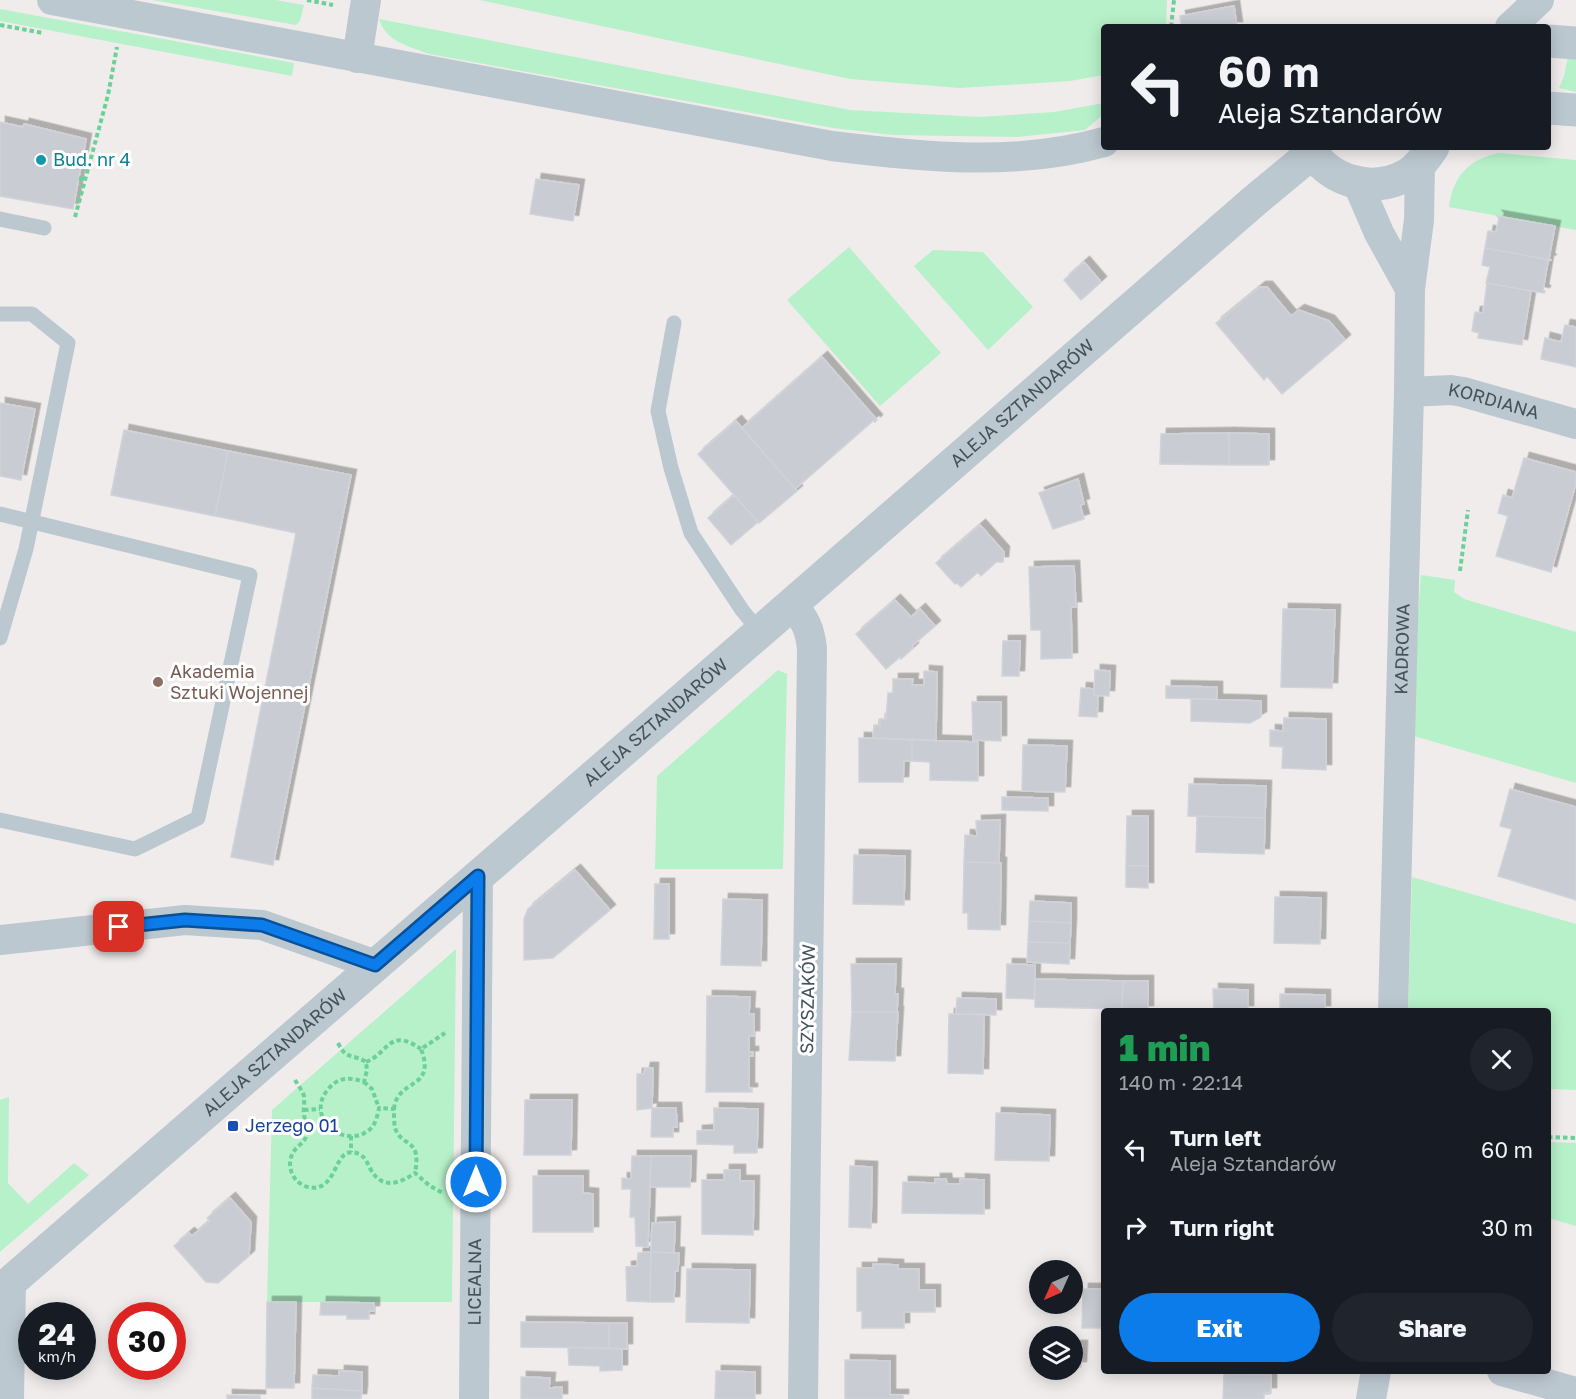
<!DOCTYPE html>
<html lang="en">
<head>
<meta charset="utf-8">
<style>
	:root { --surface:#171b24; --page:#20242c; --text:#f1f3f6; --muted:#9ea1a6; --accent:#0c7cea }
	body { margin:0; font-family:"Golos Text",sans-serif; background:var(--page); color:var(--text); height:100vh; display:flex; flex-direction:column; font-size:22px; white-space:nowrap }
	* { box-sizing:border-box; margin:0 }
	p { font-size:20px; color:var(--muted) }
	.icon { flex:none; width:33px; height:33px; fill:none; stroke:currentColor; stroke-width:2; stroke-linecap:round; stroke-linejoin:round }
	.map { position:relative; flex:1; overflow:hidden }
	.details { position:absolute; left:1101px; top:1008px; width:450px; height:366px; display:flex; flex-direction:column; background:var(--surface); border-radius:6px; box-shadow:0 3px 15px #0003 }
	.details>* { flex:none }
	.top-card { position:absolute; left:1101px; top:24px; width:450px; height:126px; border-radius:6px; box-shadow:0 3px 15px #0003; background:#171b24; color:var(--text); overflow:hidden }
	.needle { width:39px; rotate:225deg }
	.buttons { position:absolute; left:1029px; top:1260px; display:grid; gap:12px }
	.buttons a { display:grid; place-items:center; width:54px; height:54px; border-radius:50%; background:var(--surface); box-shadow:0 3px 15px #0003; font-size:30px }
	.speed { position:absolute; left:18px; top:1302px; display:flex; gap:12px; font-size:30px; font-weight:700; text-align:center }
	.speed>* { display:grid; place-content:center; width:78px; height:78px; border-radius:50%; background:var(--surface); box-shadow:0 3px 15px #0003; line-height:1 }
	.speed small { font-size:15px; font-weight:400 }
	.speed .limit { border:9px solid #d22; background:#fff; color:#111 }
	.pin { position:absolute; display:grid; place-items:center; width:51px; height:51px; color:#fff; margin:-26px; border-radius:12px; box-shadow:0 3px 9px #0006 }
	.me { position:absolute; width:66px; margin:-33px; rotate:0deg; stroke-linejoin:round; filter:drop-shadow(0 0 4px #0008) }
	.turn { display:flex; align-items:center; gap:21px; height:126px; padding:0 18px; font-size:27px }
	.turn .icon { width:78px; height:78px; stroke-width:2.5 }
	.turn b { display:block; font-size:42px; line-height:51px }
	.round { display:grid; place-items:center; flex:none; width:63px; height:63px; border-radius:32px; background:var(--page) }
	.headline { display:flex; align-items:center; justify-content:space-between; height:102px; padding:0 18px }
	h1 { font-size:36px; font-weight:800; line-height:45px; color:#1e9e55 }
	.primary-button { display:flex; gap:12px; margin-top:auto; padding:12px 18px }
	.primary-button a { flex:1; height:69px; border-radius:36px; background:var(--accent); color:#fff; font-size:24px; font-weight:800; line-height:69px; text-align:center }
	.primary-button a+a { background:var(--page); color:var(--text) }
	ul { padding:0; list-style:none }
	li { display:flex; align-items:center; gap:18px; height:78px; padding:0 18px }
	li div { flex:1 }
	li b { display:block; font-size:22px }
	li em { font-style:normal }
	.map>svg:first-child { display:block }
	.green { fill:#b6f1c9 }
	.building { fill:#c9ccd2; stroke:#d0d3d9; stroke-width:1.5; filter:url(#shadow) }
	.lines { fill:none; stroke-linecap:round; stroke-linejoin:round }
	.path { stroke:#6cd199; stroke-width:4; stroke-dasharray:4.5 3; stroke-linecap:butt }
	.service { stroke:#bcc8d0; stroke-width:15 }
	.minor { stroke:#bcc8d0; stroke-width:30 }
	.tertiary { stroke:#bcc8d0; stroke-width:33 }
	.route-casing { stroke:#085198; stroke-width:15 }
	.route { stroke:#0c7cea; stroke-width:10 }
	.culture-dot { fill:#0f9aa8; stroke:#fff; stroke-width:2 }
	.education-dot { fill:#8d6e63; stroke:#fff; stroke-width:2 }
	.transit-dot { fill:#1a4fb4; stroke:#fff; stroke-width:2 }
	.labels { text-anchor:middle; stroke-width:6; stroke-linejoin:round; paint-order:stroke }
	.culture-label { font-size:18px; fill:#0d838f; stroke:#fff; text-anchor:start }
	.street-label { font-size:18px; fill:#44525b; stroke:#fff }
	.education-label { font-size:18px; fill:#785e54; stroke:#fff; text-anchor:start }
	.transit-label { font-size:18px; fill:#164399; stroke:#fff; text-anchor:start }
</style>
</head>
<body>
<div class="map">
<svg width="1576" height="1399" viewBox="0 0 1576 1399">
	<defs>
		<filter id="shadow"><feDropShadow dx="5.5" dy="-5.5" stdDeviation="0" flood-color="#0004"/></filter>
	</defs>
	<rect width="100%" height="100%" fill="#f0ecec"/>
	<path class="green" d="M152 0H276L304 5 300 21 296 25Z
		M480 0H1167L1166 27H1104V75L1070 81 960 88 850 79Z
		M0 9 294 63 292 76 0 21Z
		M379 19 850 110 979 117 1054 112 1104 103V114L1085 130 1017 137 892 135 833 128 429 54C409 46 386 42 379 19Z
		M1576 54V92L1559 88 1564 76 1568 56Z
		M1499 153 1576 160V230L1449 207C1453 176 1469 159 1499 153Z
		M849 247 941 353 880 406 787 300Z
		M933 250 983 252 1033 307 988 350 914 266Z
		M1421 575 1455 580 1454 592 1464 599 1576 632V783L1414 736 1418 613Z
		M778 670 787 674 783 869H655L657 776Z
		M1412 877 1576 924V1090L1548 1089V1011H1408Z
		M456 949 452 1302H267L272 1110Z
		M9 1097 8 1183 28 1204 74 1163 89 1175 0 1252V1100Z
		M1548 1142 1576 1143V1226L1548 1218Z"/>
	<path class="building" d="M1234 6 1237 27H1182L1180 16Z
		M0 122 23 127 24 124 86 139 73 209 0 196Z
		M536 179 579 185 573 221 530 214Z
		M1497 216 1555 226 1549 258 1550 260 1485 248 1488 231 1496 232 1499 218Z
		M1485 248 1550 260 1548 261 1543 290 1545 291 1544 293 1486 283 1490 267 1482 265Z
		M1084 262 1101 282 1081 300 1064 280Z
		M1487 283 1531 291 1522 345 1478 338 1479 333 1472 331 1475 312 1483 313Z
		M1260 287H1267L1291 316 1299 310 1329 321 1345 340 1282 394 1267 376 1264 380 1216 323Z
		M1565 325 1576 327V367L1541 359 1545 338 1561 342Z
		M822 357 877 420 875 422 874 420 795 489 742 428Z
		M0 403 35 409 21 480 0 476Z
		M736 421 797 491 759 523 698 454Z
		M124 430 228 451 215 516 111 495Z
		M1229 433 1269 434V465H1229Z
		M1229 433V465L1160 464 1161 434Z
		M228 451 351 475 273 865 231 857 296 533 215 516Z
		M1524 458 1576 472V483L1551 572 1496 556 1508 516 1498 513 1503 495 1512 498Z
		M1078 479 1084 504 1080 505 1084 519 1053 529 1039 493Z
		M734 495 758 522 731 545 708 518Z
		M980 525 1004 552 1003 562H996L981 576 978 572 961 587 957 583 955 584 936 563Z
		M1074 566 1076 607H1071L1072 658 1041 659V630H1031L1029 567Z
		M895 600 911 617 920 609 935 626 912 646 913 648 901 659 900 657 886 669 856 634Z
		M1283 609 1335 610 1332 688 1281 687Z
		M1003 641H1020L1019 676H1002Z
		M1095 670 1110 671 1109 696 1094 695Z
		M924 671 937 672 936 740 873 738 874 725H880V719H886L888 693H893V679H913L912 685H924Z
		M1166 686 1217 687V699L1166 698Z
		M1081 688 1094 689V695H1098L1097 717 1079 716Z
		M1191 699 1261 701V717L1250 723 1191 721Z
		M972 702H1001V741L973 740Z
		M1284 718 1326 719V770L1282 768 1283 747 1270 746V730L1283 731Z
		M859 738 912 740V761H904L903 782H859Z
		M912 740 978 742V781L930 780V762L912 761Z
		M1023 745 1067 746 1065 792 1022 791Z
		M1189 784 1266 786 1265 818 1188 816Z
		M1510 789 1576 807V900L1498 876 1512 829 1500 826Z
		M1002 797 1048 798V811L1002 810Z
		M1127 816H1148V866H1126Z
		M1197 816 1265 818 1264 854 1196 852Z
		M1000 820 999 863 964 862 965 835 977 836 976 821Z
		M854 855 905 856 904 905 853 904Z
		M964 862 1001 863 1000 930 968 929V913H963Z
		M1126 866H1148V888L1126 887Z
		M575 870 610 910 553 958 524 960V919L528 909Z
		M655 884H669V939H654Z
		M1275 897 1321 898 1320 944 1274 943Z
		M723 899 762 900 761 966 721 965Z
		M1030 901 1071 903V923L1029 921Z
		M1029 921 1071 923 1070 943 1028 942Z
		M1028 942 1070 943 1069 964 1027 962Z
		M851 964H896L895 994H898L897 1012H852Z
		M1007 964 1035 965 1034 999 1006 998Z
		M1035 979 1123 981 1122 1009 1035 1007Z
		M1123 981H1148V1011H1122Z
		M1213 989 1248 990V1011H1214Z
		M1280 994 1325 995V1011H1280Z
		M707 996 750 997 749 1014H754V1036H749V1052H753V1056H749V1089H752V1092H706Z
		M957 998 996 999V1015L956 1014Z
		M852 1012H898L895 1061 849 1060Z
		M949 1014H984L983 1074 948 1073Z
		M645 1068H653L652 1108 637 1110V1074H644Z
		M525 1100H572L571 1155H524Z
		M652 1108H676L677 1127H673V1137H651Z
		M714 1108 758 1109 757 1153H734V1145L697 1144V1131L714 1130Z
		M996 1113 1050 1115 1049 1161 995 1160Z
		M632 1156H651L648 1247 636 1246 635 1217H630L631 1189H622V1178L631 1179Z
		M651 1156H691L690 1187H650Z
		M850 1166 872 1167 871 1228 849 1227Z
		M724 1170H740V1181H754L753 1235 702 1234V1180H724Z
		M533 1176H583V1193L593 1194V1232H533Z
		M935 1179H946L947 1184H960V1179L984 1180V1214L902 1213 903 1182 935 1183Z
		M230 1198 251 1222 249 1256 218 1283 206 1282 174 1246 189 1233 192 1236 210 1221 207 1218Z
		M675 1222 674 1253 651 1252 652 1223Z
		M651 1252 679 1253 678 1271H675L674 1302H650Z
		M651 1252 650 1302 627 1301 626 1267 637 1266 638 1253Z
		M873 1264 898 1265V1269H919V1290H935V1312H904V1328H862V1311H857V1268H873Z
		M687 1269 750 1270 749 1323 686 1322Z
		M1083 1289H1104L1103 1328H1082Z
		M267 1302H296L294 1388H266Z
		M321 1302 374 1303V1311H369V1319H347V1315H320Z
		M521 1322 609 1323V1348L521 1347Z
		M609 1323H627V1349L609 1348Z
		M1032 1345H1040V1366H1031Z
		M1072 1346H1082L1081 1367H1072Z
		M568 1348 622 1349V1370L600 1371V1366L569 1365Z
		M845 1360 890 1361V1395H903V1399H845Z
		M339 1371 362 1372V1391L312 1388 313 1375 339 1376Z
		M716 1371 755 1372V1399H715Z
		M1224 1374 1271 1375V1393H1264V1399H1223Z
		M521 1377 550 1378 549 1388 562 1387V1399H521Z
		M312 1388 362 1391 361 1399H312Z
		M227 1395 260 1396V1399H227Z"/>
	<g class="lines">
		<path class="path" d="M307 0 333 5
			M0 25 43 33
			M1171 27 1174 0
			M79 178 86 180
			M75 217 108 95 117 47
			M1460 571 1468 510
			M338 1043C347 1061 352 1053 366 1062L367 1070 364 1082C351 1077 339 1077 330 1087 300 1119 350 1154 373 1126 376 1121 378 1114 379 1108L394 1109C394 1115 394 1123 395 1128 402 1148 422 1137 415 1173
			M366 1062C390 1052 389 1027 421 1049
			M295 1080C298 1085 302 1090 304 1096 305 1102 303 1108 304 1114 304 1119 307 1123 308 1128 308 1131 307 1134 306 1137 304 1142 298 1146 294 1151 285 1164 292 1183 308 1187 340 1194 332 1142 359 1154 365 1157 367 1162 370 1168 381 1190 399 1184 415 1173L430 1186 443 1193
			M364 1082 372 1089 379 1108
			M394 1109C397 1078 437 1090 421 1049L445 1033
			M304 1110 320 1109
			M351 1136V1152
			M1548 1137 1576 1138"/>
		<path class="service" d="M0 219 44 228
			M0 314H32L68 343 26 549 0 638
			M674 323 658 411 671 468 691 533 742 610 760 632
			M0 514 250 575 198 818 135 849 0 820"/>
		<g class="minor">
			<path d="M52 0 832 146C921 157 1016 167 1104 142"/>
			<path d="M1510 27 1539 0"/>
			<path d="M357 58 366 0"/>
			<path d="M1357 182 1379 233 1410 289"/>
			<path id="s1" d="M1409 392 1451 390 1463 392 1576 424"/>
			<path d="M792 604C805 620 810 628 812 649L803 1399"/>
			<path d="M0 940 185 920 262 925 376 965"/>
			<path id="s2" d="M1393 1011 1409 392 1410 289 1419 220 1420 165"/>
			<path d="M1502 1371 1576 1392"/>
			<path d="M9 1399 11 1281"/>
			<path id="s3" d="M474 1399 478 876"/>
			<path d="M1371 1399 1376 1371"/>
		</g>
		<g class="tertiary">
			<path d="M1548 41 1576 43"/>
			<path d="M1548 108 1576 110"/>
			<path d="M1309 147C1328 182 1373 194 1407 175 1419 168 1426 157 1433 147"/>
			<path id="s4" d="M0 1291 760 632 1253 202 1312 153"/>
		</g>
	</g>
	<g class="lines">
		<defs>
			<path id="route" d="M119 927 185 920 262 925 375 965 478 876 476 1182"/>
		</defs>
		<use href="#route" class="route-casing"/>
		<use href="#route" class="route"/>
	</g>
	<circle class="culture-dot" cx="41" cy="160" r="6"/>
	<circle class="education-dot" cx="158" cy="682" r="6"/>
	<rect class="transit-dot" x="227" y="1120" width="12" height="12" rx="3"/>
	<g class="labels">
		<g class="culture-label">
			<text x="53" y="166">Bud. nr 4</text>
		</g>
		<g class="street-label">
			<text dy="6" stroke="none"><textPath href="#s4" startOffset="1354">ALEJA SZTANDARÓW</textPath></text>
			<text dy="6" stroke="none"><textPath href="#s1" startOffset="86">KORDIANA</textPath></text>
			<text dy="6" stroke="none"><textPath href="#s2" startOffset="362">KADROWA</textPath></text>
			<text dy="6" stroke="none"><textPath href="#s4" startOffset="868">ALEJA SZTANDARÓW</textPath></text>
			<text transform="translate(808 999) rotate(-89)" y="6">SZYSZAKÓW</text>
			<text dy="6" stroke="none"><textPath href="#s4" startOffset="364">ALEJA SZTANDARÓW</textPath></text>
			<text dy="6" stroke="none"><textPath href="#s3" startOffset="117">LICEALNA</textPath></text>
		</g>
		<g class="education-label">
			<text x="170" y="678">Akademia<tspan x="170" dy="21">Sztuki Wojennej</tspan></text>
		</g>
		<g class="transit-label">
			<text x="245" y="1132">Jerzego 01</text>
		</g>
	</g>
</svg>
<div class="buttons">
<a><svg class="needle" viewBox="-14 -14 28 28"><path d="M0-13l5 13h-10z" fill="#e53935"/><path d="M0 13l5-13h-10z" fill="#9ea1a6"/></svg></a>
<a><svg class="icon" aria-label="layers" viewBox="0 0 24 24"><path d="M12 4l9 5-9 5-9-5zM3 14l9 5 9-5"/></svg></a>
</div>
<div class="speed"><div>24<small>km/h</small></div><div class="limit">30</div></div>
<div class="pin" style="left:119px;top:927px;background:#d93025"><svg class="icon" aria-label="arrive" viewBox="0 0 24 24"><path d="M6 21V4h12l-3 4 3 4H6"/></svg></div>
<svg class="me" style="left:476px;top:1182px" viewBox="-20 -20 40 40"><circle r="17" fill="#0c7cea" stroke="#fff" stroke-width="3"/><path d="M0-11L8 9 0 5-8 9z" fill="#fff"/></svg>
<div class="top-card">
<div class="turn"><svg class="icon" aria-label="left" viewBox="0 0 24 24"><path d="M17 20v-9H6M10 6l-5 5 5 5"/></svg><div><b>60 m</b>Aleja Sztandarów</div></div>
</div>
<section class="details">
<div class="headline"><div><h1>1 min</h1><p>140 m · 22:14</p></div><a class="round"><svg class="icon" aria-label="close" viewBox="0 0 24 24"><path d="M6 6l12 12M18 6L6 18"/></svg></a></div>
<ul>
<li><svg class="icon" aria-label="left" viewBox="0 0 24 24"><path d="M17 20v-9H6M10 6l-5 5 5 5"/></svg><div><b>Turn left</b><p>Aleja Sztandarów</p></div><em>60 m</em></li>
<li><svg class="icon" aria-label="right" viewBox="0 0 24 24"><path d="M7 20v-9h11M14 6l5 5-5 5"/></svg><div><b>Turn right</b></div><em>30 m</em></li>
</ul>
<div class="primary-button"><a>Exit</a><a>Share</a></div>
</section>
</div>
</body>
</html>
